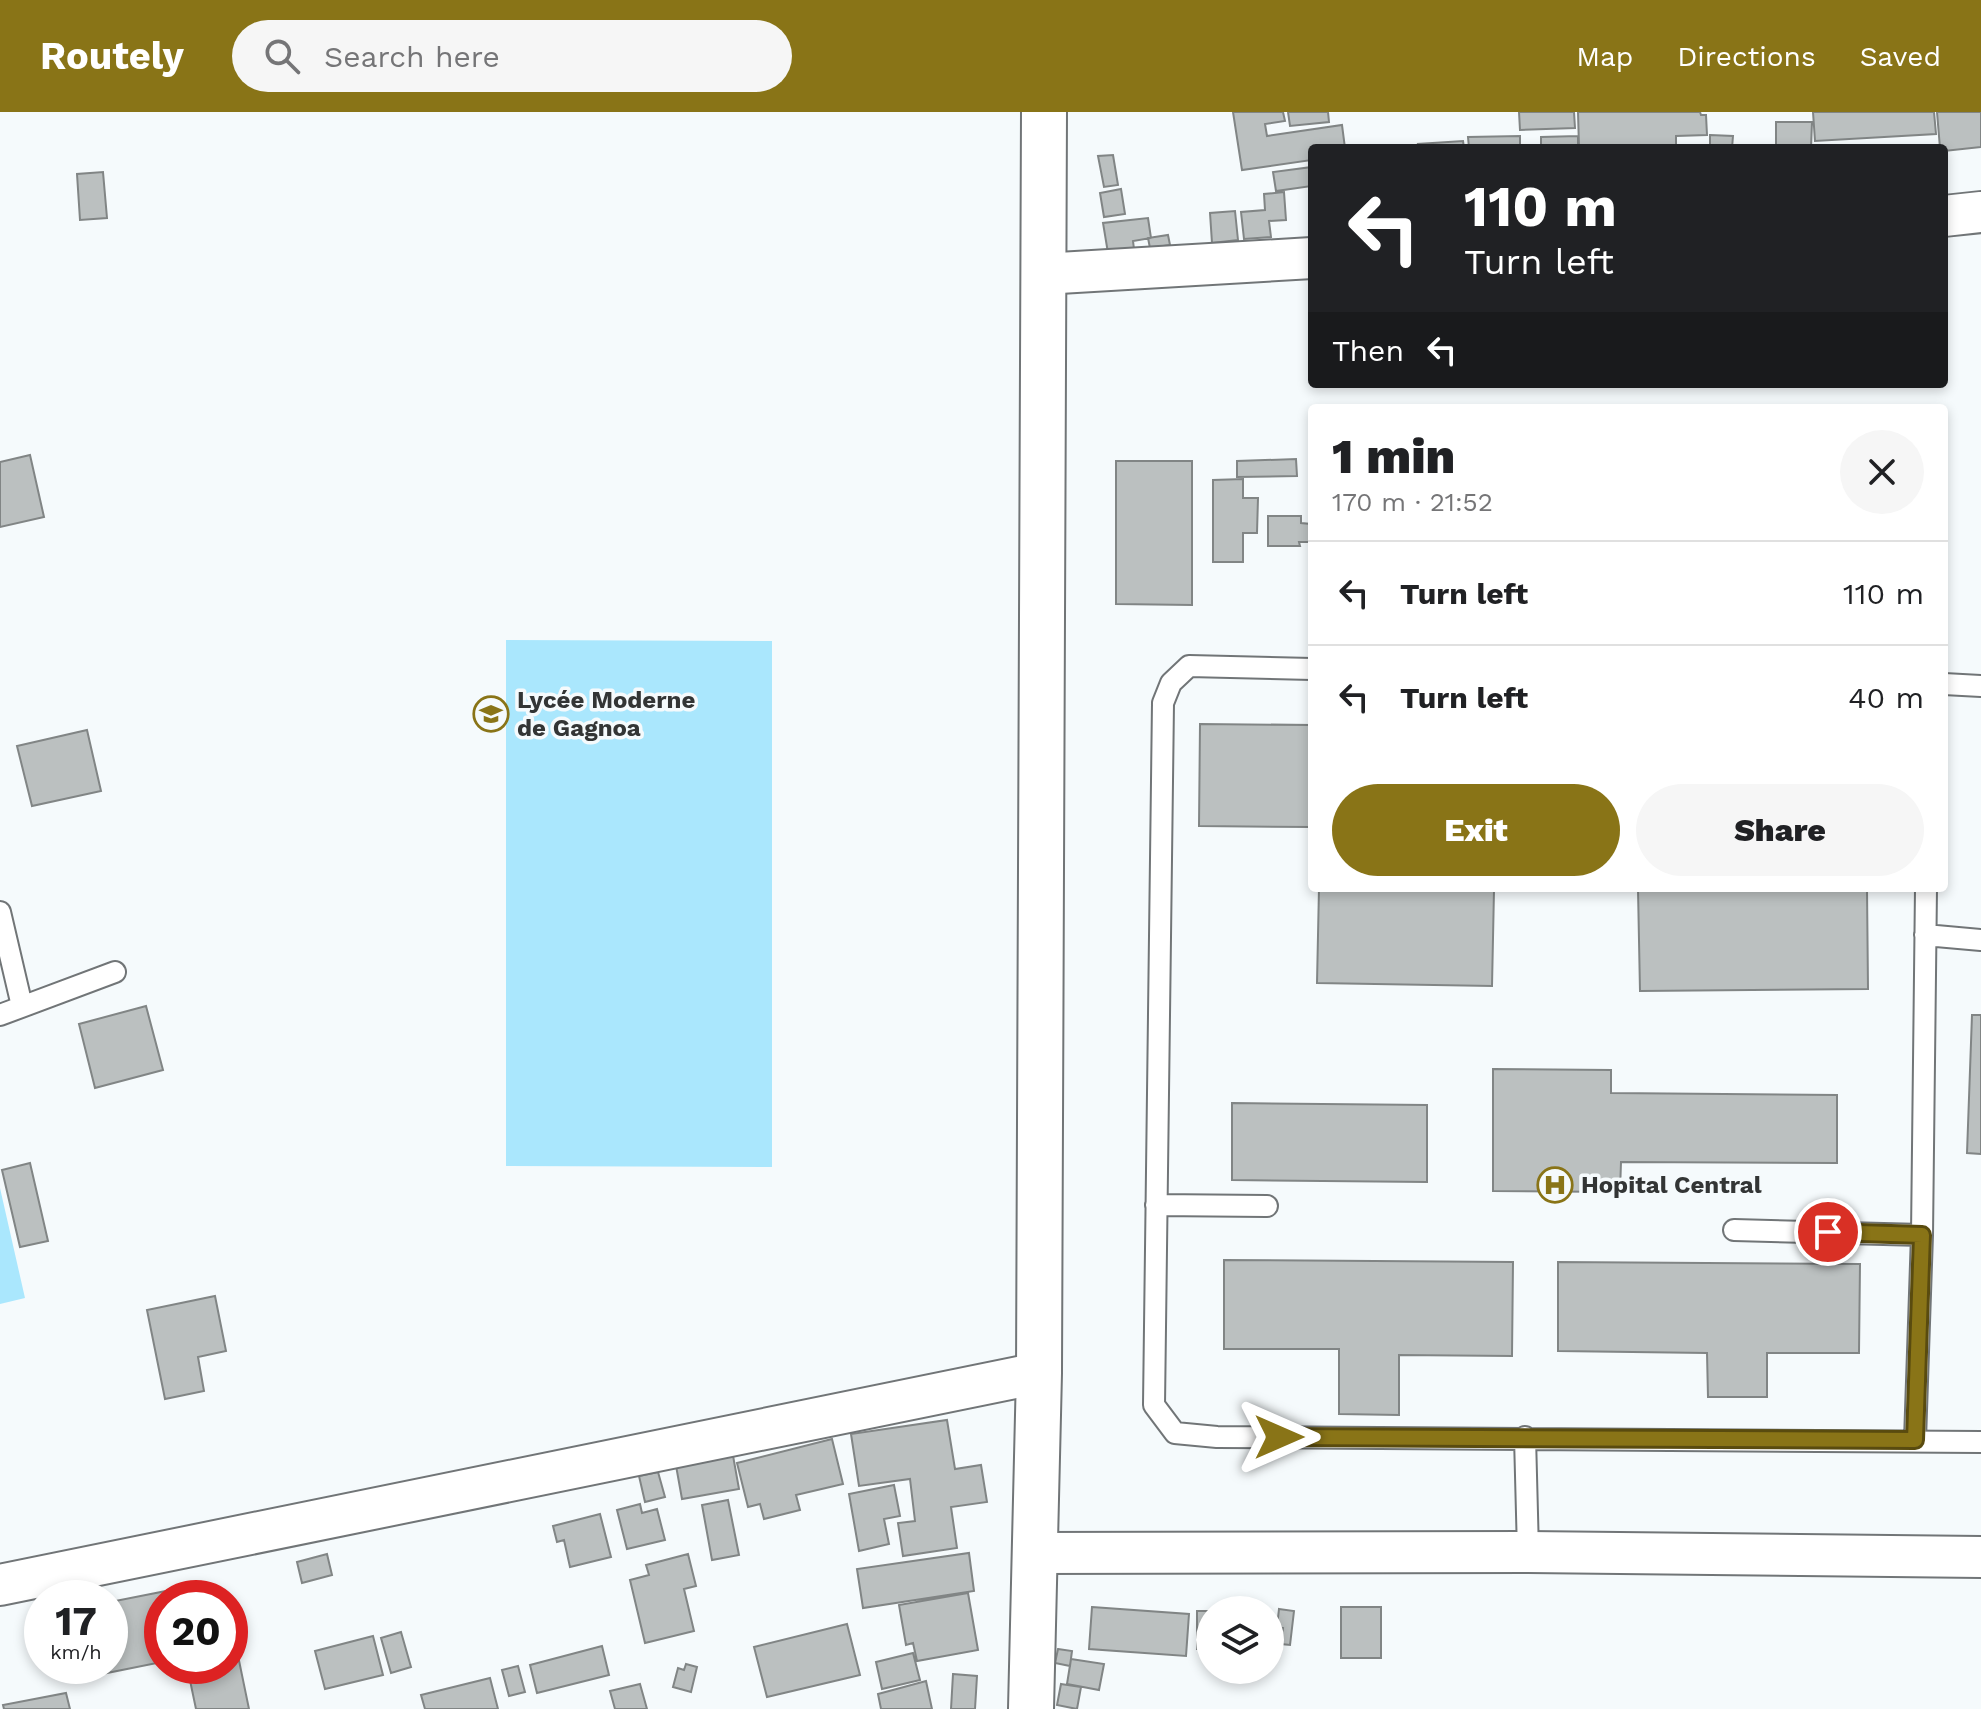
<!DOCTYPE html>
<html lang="en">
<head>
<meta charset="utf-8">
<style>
	:root { --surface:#fff; --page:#f6f6f6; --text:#202124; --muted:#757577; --line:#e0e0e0; --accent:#897417 }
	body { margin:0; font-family:"Work Sans",sans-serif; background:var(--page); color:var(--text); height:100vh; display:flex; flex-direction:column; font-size:30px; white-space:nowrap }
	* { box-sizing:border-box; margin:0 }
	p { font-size:26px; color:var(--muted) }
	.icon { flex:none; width:44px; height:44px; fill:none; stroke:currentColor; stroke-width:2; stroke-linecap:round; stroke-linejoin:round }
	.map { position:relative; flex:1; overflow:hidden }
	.sheet { position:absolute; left:1308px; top:292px; width:640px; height:488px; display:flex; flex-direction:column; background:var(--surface); border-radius:8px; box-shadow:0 4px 12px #0003 }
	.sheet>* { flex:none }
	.guide { position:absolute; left:1308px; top:32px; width:640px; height:244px; border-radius:8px; box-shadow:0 4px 12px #0003; background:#202124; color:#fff; overflow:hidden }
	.buttons { position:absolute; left:1196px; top:1484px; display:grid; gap:16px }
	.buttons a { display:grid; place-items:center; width:88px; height:88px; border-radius:50%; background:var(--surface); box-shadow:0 4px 12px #0003; font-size:40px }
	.speed { position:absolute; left:24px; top:1468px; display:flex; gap:16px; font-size:40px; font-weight:700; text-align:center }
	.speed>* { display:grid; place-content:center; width:104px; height:104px; border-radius:50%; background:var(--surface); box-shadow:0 4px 12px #0003; line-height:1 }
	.speed small { font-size:20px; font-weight:400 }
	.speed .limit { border:12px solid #d22; background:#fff; color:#111 }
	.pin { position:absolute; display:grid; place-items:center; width:68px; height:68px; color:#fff; margin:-34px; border:4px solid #fff; border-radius:50%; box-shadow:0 2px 8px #0007 }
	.me { position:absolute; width:88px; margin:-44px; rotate:90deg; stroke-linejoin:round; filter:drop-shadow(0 0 6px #0008) }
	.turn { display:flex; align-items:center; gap:28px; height:168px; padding:0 24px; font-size:36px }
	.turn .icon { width:104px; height:104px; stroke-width:2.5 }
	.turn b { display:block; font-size:56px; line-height:68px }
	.then { display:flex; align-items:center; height:76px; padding:0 24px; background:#0003; gap:16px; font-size:30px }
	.round { display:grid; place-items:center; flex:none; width:84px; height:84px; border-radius:42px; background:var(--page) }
	.headline { display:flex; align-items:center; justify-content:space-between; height:136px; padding:0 24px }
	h1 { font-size:48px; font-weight:800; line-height:60px }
	.cta { display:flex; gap:16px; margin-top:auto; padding:16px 24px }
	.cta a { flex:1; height:92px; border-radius:48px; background:var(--accent); color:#fff; font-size:32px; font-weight:800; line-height:92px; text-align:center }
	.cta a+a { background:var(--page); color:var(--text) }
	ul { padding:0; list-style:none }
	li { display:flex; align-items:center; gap:24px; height:104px; padding:0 24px; border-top:2px solid var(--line) }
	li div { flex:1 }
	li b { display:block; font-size:30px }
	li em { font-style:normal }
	header { display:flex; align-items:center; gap:48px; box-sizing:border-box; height:112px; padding:0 40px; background:var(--accent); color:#fff }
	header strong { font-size:38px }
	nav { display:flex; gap:44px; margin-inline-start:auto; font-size:28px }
	.search { width:560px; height:72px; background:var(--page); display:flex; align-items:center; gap:20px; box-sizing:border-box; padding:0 28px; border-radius:44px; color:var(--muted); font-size:30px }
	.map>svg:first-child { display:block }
	.green { fill:#aae7fd }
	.building { fill:#bbc0c0; stroke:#818585; stroke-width:2 }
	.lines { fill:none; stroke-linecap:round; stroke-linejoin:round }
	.lane-casing { stroke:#717577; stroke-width:24 }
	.street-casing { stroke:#717577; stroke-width:44 }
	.secondary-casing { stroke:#717577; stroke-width:48 }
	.lane { stroke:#fff; stroke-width:20 }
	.street { stroke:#fff; stroke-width:40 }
	.secondary { stroke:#fff; stroke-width:44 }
	.route-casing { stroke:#594b0f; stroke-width:20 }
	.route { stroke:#897417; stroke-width:14 }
	.labels { text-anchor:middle; stroke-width:7; stroke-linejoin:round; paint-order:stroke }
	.poi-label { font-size:24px; font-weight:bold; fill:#333535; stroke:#f5fafc; text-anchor:start }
</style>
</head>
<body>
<header>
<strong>Routely</strong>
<div class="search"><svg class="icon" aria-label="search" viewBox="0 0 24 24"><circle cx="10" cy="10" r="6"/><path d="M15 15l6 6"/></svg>Search here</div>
<nav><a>Map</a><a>Directions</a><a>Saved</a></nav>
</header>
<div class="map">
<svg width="1981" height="1597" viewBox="0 0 1981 1597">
	<rect width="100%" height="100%" fill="#f5fafc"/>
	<path class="green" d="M506 528 772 529V1055L506 1054Z
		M0 1076 25 1186 0 1192Z"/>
	<path class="building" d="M1233 0H1283L1285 9 1265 12 1267 24 1342 13 1345 36H1312V48L1242 58Z
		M1288 0H1328L1329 10 1290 14Z
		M1519 0H1574L1575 16 1520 18Z
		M1578 0H1700L1701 3H1706L1707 23 1676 24V36H1579Z
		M1813 0H1934L1936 22 1815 29Z
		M1937 0H1981V35L1944 39 1940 36Z
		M1776 10H1812L1811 36H1776Z
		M1710 23 1733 24 1732 36H1710Z
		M1520 24V36H1469L1468 25Z
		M1578 24V36H1541V25Z
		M1463 29 1464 36H1419L1418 32Z
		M1936 34V36L1815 35Z
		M1113 43 1118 73 1104 75 1098 44Z
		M1312 55V74L1276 79 1273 60Z
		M103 60 107 106 80 108 77 62Z
		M1121 77 1125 102 1104 105 1100 81Z
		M1284 80 1286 108 1269 109 1271 125 1244 127 1241 100 1265 98 1264 82Z
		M1235 99 1238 128 1212 131 1210 101Z
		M1148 106 1151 126 1133 129 1134 137 1108 141 1103 111Z
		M1168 123 1170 133 1150 136 1148 126Z
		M30 343 44 405 0 415V350Z
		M1296 347 1297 364 1237 365V349Z
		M1116 349H1192V493L1116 492Z
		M1243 367V386H1258L1257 421H1243V450H1213V368Z
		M1268 404H1301V411L1311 412V430H1299L1300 434H1268Z
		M1200 612 1312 613V715L1199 714Z
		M87 618 101 679 32 694 17 634Z
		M1319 776 1494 778 1492 874 1317 871Z
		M1638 777H1867L1868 877 1640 879Z
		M146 894 163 958 95 976 79 912Z
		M1972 903H1981V1042L1967 1041Z
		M1493 957 1611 958V981L1837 983V1051L1621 1050 1620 1080 1493 1079Z
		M1232 991 1427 993V1070L1232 1068Z
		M30 1051 48 1129 20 1135 2 1058Z
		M1224 1148 1513 1150 1512 1244 1399 1243V1303L1339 1302V1237H1224Z
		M1558 1150 1860 1152 1859 1241H1767V1285H1708L1707 1241 1558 1239Z
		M215 1184 226 1239 198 1245 204 1279 165 1287 147 1198Z
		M947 1308 955 1357 981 1353 987 1390 951 1395 957 1436 903 1444 898 1411 915 1409 910 1367 859 1374 851 1322Z
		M832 1327 843 1372 796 1383 800 1398 764 1407 760 1392 748 1395 737 1351Z
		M732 1338 739 1377 682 1387 675 1348Z
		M658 1360 665 1385 645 1390 639 1364Z
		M894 1373 900 1404 884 1407 889 1432 859 1439 849 1382Z
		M728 1388 739 1443 712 1448 702 1393Z
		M640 1392 642 1401 657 1397 665 1428 627 1437 617 1398Z
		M600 1402 611 1445 570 1455 564 1428 557 1430 553 1414Z
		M969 1441 974 1479 863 1496 857 1457Z
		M327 1442 332 1463 302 1471 297 1450Z
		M688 1442 696 1474 684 1477 694 1519 645 1531 630 1468 649 1463 646 1453Z
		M166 1479 167 1486H162V1550L102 1562 100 1554H110V1490Z
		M968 1481 978 1538 917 1549 913 1531 906 1533 899 1493Z
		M1092 1495 1189 1502 1186 1544 1089 1537Z
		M1341 1495H1381V1546H1341Z
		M1279 1497 1294 1499 1290 1533 1281 1532 1283 1516 1277 1515Z
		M1197 1499H1210V1537H1197Z
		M847 1512 860 1563 767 1585 754 1535Z
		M401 1520 411 1555 391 1561 381 1526Z
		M373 1524 383 1563 325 1577 315 1539Z
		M236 1534 249 1597H196L187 1554H230V1535Z
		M602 1534 609 1563 537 1581 530 1553Z
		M1058 1537 1072 1539 1070 1554 1055 1551Z
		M913 1541 920 1568 882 1577 876 1550Z
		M1071 1547 1104 1552 1099 1578 1067 1572Z
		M686 1552 697 1555 691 1580 673 1575 678 1556 684 1558Z
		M518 1554 525 1580 509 1584 502 1558Z
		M953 1562 977 1564 975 1597H951Z
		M490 1566 498 1597H425L421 1583Z
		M926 1569 932 1597H881L878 1582Z
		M640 1572 647 1597H615L610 1579Z
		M1061 1572 1081 1575 1077 1597 1057 1593Z
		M66 1581 70 1597H4L3 1593Z"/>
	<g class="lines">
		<defs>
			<path id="lane" d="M1312 557 1189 554 1171 571 1163 591 1154 1293 1175 1321 1217 1325 1981 1330
				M1944 572 1981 574
				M0 800 22 894
				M1925 823 1981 828
				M0 903 115 860
				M1156 1093 1267 1094
				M1734 1118 1922 1123
				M1525 1325 1528 1440
				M1915 1328 1922 1123 1926 776"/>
			<path id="street" d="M1944 104 1981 100
				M1042 162 1312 146
				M1035 1441 1528 1440 1981 1445
				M0 1473 1039 1261"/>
			<path id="secondary" d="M1031 1597 1039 1261 1044 0"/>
		</defs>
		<use href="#lane" class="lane-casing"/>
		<use href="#street" class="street-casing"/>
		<use href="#secondary" class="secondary-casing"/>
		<use href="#lane" class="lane"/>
		<use href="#street" class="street"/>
		<use href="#secondary" class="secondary"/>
	</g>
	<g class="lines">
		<defs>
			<path id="route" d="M1279 1325 1915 1328 1922 1123 1828 1120"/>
		</defs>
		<use href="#route" class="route-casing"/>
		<use href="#route" class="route"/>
	</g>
	<defs>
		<symbol id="school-ring" viewBox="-11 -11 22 22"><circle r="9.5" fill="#f5fafc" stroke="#897417" stroke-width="1.5"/><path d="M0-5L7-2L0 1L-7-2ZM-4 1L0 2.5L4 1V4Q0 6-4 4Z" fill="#897417"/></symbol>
		<symbol id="hospital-ring" viewBox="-11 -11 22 22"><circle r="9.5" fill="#f5fafc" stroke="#897417" stroke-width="1.5"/><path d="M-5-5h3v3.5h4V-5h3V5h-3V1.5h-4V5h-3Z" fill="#897417"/></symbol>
	</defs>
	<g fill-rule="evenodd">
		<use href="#school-ring" x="471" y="582" width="40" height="40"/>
		<use href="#hospital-ring" x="1535" y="1053" width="40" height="40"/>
	</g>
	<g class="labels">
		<g class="poi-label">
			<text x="517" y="596">Lycée Moderne<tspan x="517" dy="28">de Gagnoa</tspan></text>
			<text x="1581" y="1081">Hopital Central</text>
		</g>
	</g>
</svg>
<div class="buttons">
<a><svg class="icon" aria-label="layers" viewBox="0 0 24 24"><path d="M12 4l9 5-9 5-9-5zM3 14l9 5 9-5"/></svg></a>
</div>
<div class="speed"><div>17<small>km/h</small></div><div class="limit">20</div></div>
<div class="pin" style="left:1828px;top:1120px;background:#d93025"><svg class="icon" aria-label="arrive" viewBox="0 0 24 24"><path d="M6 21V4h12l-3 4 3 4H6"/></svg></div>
<svg class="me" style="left:1279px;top:1325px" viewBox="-20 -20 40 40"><path d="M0-17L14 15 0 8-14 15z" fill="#897417" stroke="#fff" stroke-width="4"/></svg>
<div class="guide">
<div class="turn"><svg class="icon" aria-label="left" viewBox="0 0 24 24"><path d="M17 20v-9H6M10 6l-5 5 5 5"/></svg><div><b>110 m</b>Turn left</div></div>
<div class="then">Then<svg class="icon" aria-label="left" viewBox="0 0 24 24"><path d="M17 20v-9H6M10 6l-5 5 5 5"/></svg></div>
</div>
<section class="sheet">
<div class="headline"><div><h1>1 min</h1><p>170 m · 21:52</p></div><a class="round"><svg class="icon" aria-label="close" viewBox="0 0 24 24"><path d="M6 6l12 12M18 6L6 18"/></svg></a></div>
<ul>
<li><svg class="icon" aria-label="left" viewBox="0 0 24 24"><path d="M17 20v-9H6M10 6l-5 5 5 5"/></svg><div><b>Turn left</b></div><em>110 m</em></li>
<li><svg class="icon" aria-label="left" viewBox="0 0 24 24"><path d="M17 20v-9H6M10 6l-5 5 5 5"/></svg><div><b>Turn left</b></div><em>40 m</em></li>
</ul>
<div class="cta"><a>Exit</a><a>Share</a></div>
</section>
</div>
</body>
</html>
